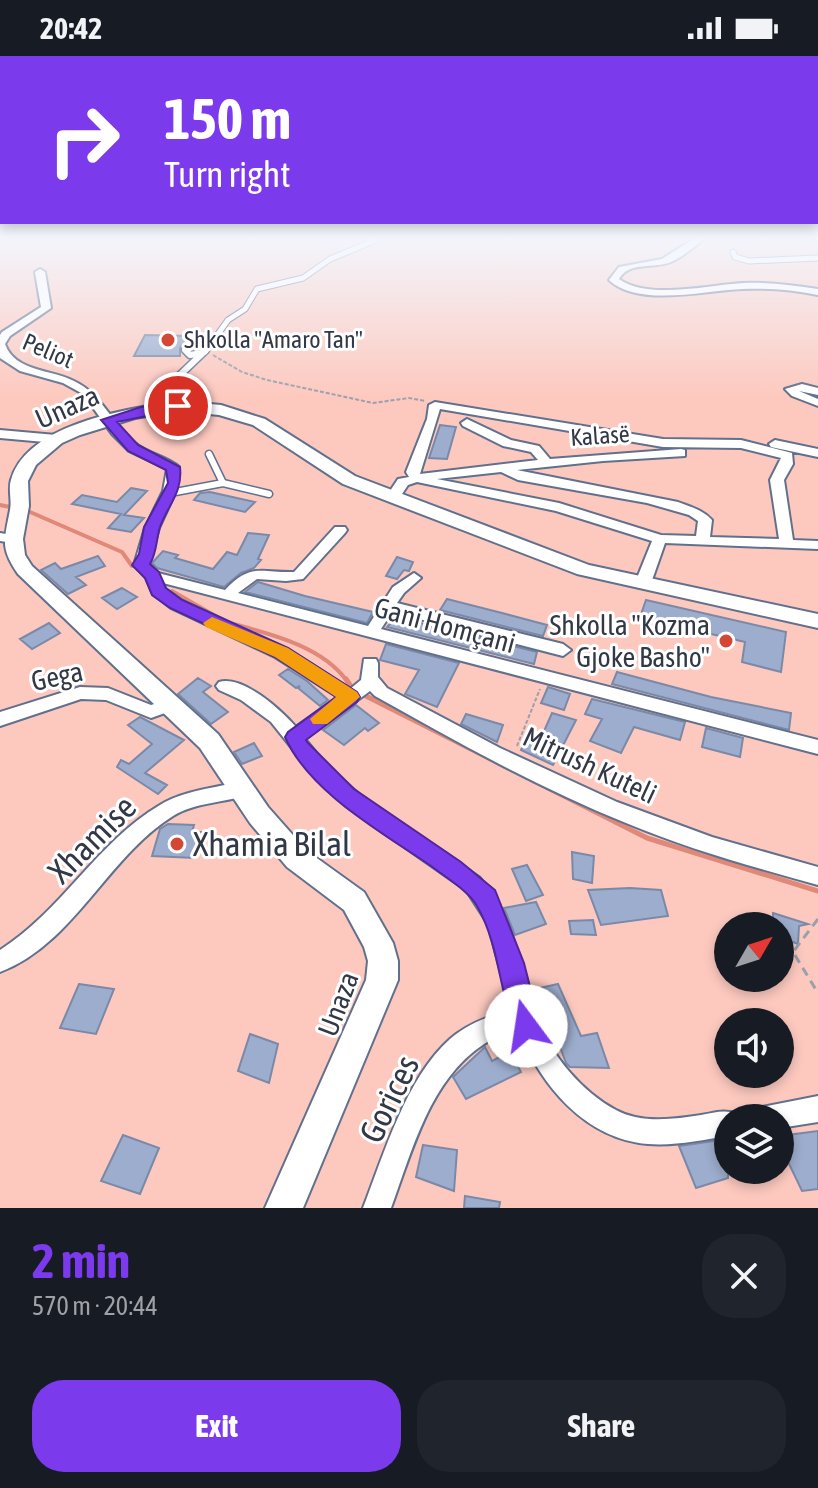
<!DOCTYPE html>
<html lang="en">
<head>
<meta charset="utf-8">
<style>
	:root { --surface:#171b24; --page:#20242c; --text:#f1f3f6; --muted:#9ea1a6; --accent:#7c3aed }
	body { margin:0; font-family:"Asap Condensed",sans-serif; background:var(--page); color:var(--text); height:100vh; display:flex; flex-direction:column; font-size:30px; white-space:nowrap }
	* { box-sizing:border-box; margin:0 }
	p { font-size:26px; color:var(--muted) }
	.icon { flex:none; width:44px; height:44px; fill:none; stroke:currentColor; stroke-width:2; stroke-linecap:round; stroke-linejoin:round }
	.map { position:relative; height:1152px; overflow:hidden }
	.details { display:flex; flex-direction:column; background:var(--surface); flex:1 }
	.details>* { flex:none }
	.hud { position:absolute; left:0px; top:0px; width:818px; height:168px; box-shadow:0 4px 12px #0003; background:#7c3aed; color:#fff; overflow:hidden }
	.needle { width:52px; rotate:51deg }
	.buttons { position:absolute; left:714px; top:856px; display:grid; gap:16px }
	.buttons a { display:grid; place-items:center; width:80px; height:80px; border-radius:50%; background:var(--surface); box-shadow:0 4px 12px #0003; font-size:40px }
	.pin { position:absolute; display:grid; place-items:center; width:68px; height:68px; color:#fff; margin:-34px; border:4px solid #fff; border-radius:50%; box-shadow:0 2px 8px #0007 }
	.me { position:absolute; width:88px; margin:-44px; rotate:346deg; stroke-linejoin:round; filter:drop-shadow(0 0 6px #0008) }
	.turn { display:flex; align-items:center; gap:28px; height:168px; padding:0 32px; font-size:36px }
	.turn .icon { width:104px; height:104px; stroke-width:2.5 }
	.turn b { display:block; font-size:56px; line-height:68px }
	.round { display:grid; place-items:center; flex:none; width:84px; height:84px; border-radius:32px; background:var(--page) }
	.summary { display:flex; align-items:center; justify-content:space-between; height:136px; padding:0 32px }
	h1 { font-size:48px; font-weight:700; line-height:60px; color:var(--accent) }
	.button { display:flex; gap:16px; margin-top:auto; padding:16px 32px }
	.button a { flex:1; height:92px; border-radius:32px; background:var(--accent); color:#fff; font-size:32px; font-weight:700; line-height:92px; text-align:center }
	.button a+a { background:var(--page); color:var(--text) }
	.status { display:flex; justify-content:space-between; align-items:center; height:56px; padding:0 40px; background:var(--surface); direction:ltr }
	.status svg { height:22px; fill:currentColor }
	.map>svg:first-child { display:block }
	.green { fill:#fdc9bf; fill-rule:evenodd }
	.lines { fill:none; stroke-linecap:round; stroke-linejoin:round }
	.stream-far1 { stroke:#e08979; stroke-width:4 }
	.stream { stroke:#e08979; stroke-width:5 }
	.building { fill:#9dadcd; stroke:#7a89a8; stroke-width:2 }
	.service-far1-casing { stroke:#60708d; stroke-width:7 }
	.service-casing { stroke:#60708d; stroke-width:9 }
	.minor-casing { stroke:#60708d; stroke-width:4 }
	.secondary-casing { stroke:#60708d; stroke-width:4 }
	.path-far1 { stroke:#99a0ae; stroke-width:2; stroke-dasharray:4 2; stroke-linecap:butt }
	.path { stroke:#99a0ae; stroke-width:3; stroke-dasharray:9 6; stroke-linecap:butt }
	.service-far1 { stroke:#fff; stroke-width:5 }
	.service { stroke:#fff; stroke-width:6 }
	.minor { fill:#fff; fill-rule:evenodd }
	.secondary { fill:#fff; fill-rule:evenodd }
	.route { fill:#7c3aed; stroke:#51269a; stroke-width:2 }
	.slow { fill:#f59e0b }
	.poi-dot { fill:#d44734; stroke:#fff; stroke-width:3 }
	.labels { text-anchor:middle; stroke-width:6; stroke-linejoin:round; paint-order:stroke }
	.far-poi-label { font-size:24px; fill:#323846; stroke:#fff; text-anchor:start }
	.far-street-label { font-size:24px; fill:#323846; stroke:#fff }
	.street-label { font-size:28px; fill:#323846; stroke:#fff }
	.poi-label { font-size:28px; fill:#323846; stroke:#fff; text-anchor:end }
	.near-street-label { font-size:34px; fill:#323846; stroke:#fff }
	.near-poi-label { font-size:34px; fill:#323846; stroke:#fff; text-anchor:start }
</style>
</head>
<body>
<div class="status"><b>20:42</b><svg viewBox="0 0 49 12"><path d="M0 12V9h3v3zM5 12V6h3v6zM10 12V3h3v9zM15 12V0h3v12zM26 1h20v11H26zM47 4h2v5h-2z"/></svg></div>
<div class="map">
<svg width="818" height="1152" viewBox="0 0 818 1152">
	<rect width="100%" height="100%" fill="#e5ecfa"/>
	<path class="green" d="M0 180H818V1152H0ZM728 870H780V922H728ZM728 966H780V1018H728ZM728 1062H780V1114H728Z"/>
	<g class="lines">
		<path class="stream-far1" d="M0 449 10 451
			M30 456 122 496 132 510
			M172 535 219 562
			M230 567C270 578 322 590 347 625"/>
		<path class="stream" d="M346 623 350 629
			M362 638 647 782 818 835"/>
	</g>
	<path class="building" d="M145 279 189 280 180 292V300H134Z
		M440 369 456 371 447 403 429 402Z
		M131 432 147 435 124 459 144 462 131 476 108 472 121 458 72 448 82 439 117 446Z
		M210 436 255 446 245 456 194 444 200 437Z
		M248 477 269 479 258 503 261 504 254 512 241 517 224 531 157 512 152 507 163 495 178 499 175 502 213 513 227 496 237 499Z
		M98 500 105 510 76 521 86 529 68 538 41 514 55 507 61 513Z
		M397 501 413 506 409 515 404 514 397 523 386 520Z
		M258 526 305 540 373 556 367 567 245 536Z
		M122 532 137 541 117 553 102 542Z
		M447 543 502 557 547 569 543 580 440 554Z
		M646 544 786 576 781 616 742 606 745 586 640 561Z
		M396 561 537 596 534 608 387 571Z
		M49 567 60 577 32 593 20 583Z
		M386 588 459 607 437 651 405 638 419 614 380 604Z
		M288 613 307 625 328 644 320 650 298 632 300 630 296 632 279 619Z
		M617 616 711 641 791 657 789 674 612 628Z
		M198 622 211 630 203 636 228 656 211 668 178 638Z
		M548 631 570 638 564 654 541 647Z
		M592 643 685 666 680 684 634 671 621 697 590 685 602 663 585 658Z
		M356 649 379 667 368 675 365 672 344 689 323 674Z
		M552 657 576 664 553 709 521 694 529 677 541 682Z
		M466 658 503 669 497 686 461 668Z
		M140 661 184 684 145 717 167 729 158 738 117 711 121 704 129 708 152 688 128 669Z
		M706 672 743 682 740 701 702 691Z
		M254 687 262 700 242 708 234 696Z
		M168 768 194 769 192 776H202L195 802 152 800 160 773Z
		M572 796 594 800 592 827 573 823Z
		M527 809 543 839 526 845 512 813Z
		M630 832 661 834 668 860 601 869 588 834Z
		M536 846 546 868 515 879 504 852Z
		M773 857 808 868 799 870 798 888 780 881V870H773Z
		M593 864 596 879 571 878 569 865Z
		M79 928 114 933 96 978 60 972Z
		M558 928 581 980 597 977 609 1012 570 1011 566 1007 554 975 548 976 531 934Z
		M250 978 278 988 269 1027 238 1015Z
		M485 991 492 1005 510 995 521 1016 466 1043 453 1021Z
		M818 1075V1133L802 1135 780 1089V1080Z
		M123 1079 159 1092 140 1138 101 1125Z
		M728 1083V1122L696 1132 679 1090Z
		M423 1089 457 1094 454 1135 416 1121Z
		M465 1140 500 1146 499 1152H464Z"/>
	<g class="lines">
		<defs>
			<path id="service-far1" d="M813 180 818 182
				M733 196 735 201 749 205 818 202
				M205 296 228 264 245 253 257 233 303 222 330 203 376 184"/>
			<path id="service" d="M185 294 190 299 202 297
				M154 352 160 338 206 294
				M209 398 223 427
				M170 437 223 427 269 438"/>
			<path id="minor" d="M698 180H707C697 189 684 200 671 206 654 213 629 205 619 223 648 244 708 229 743 227 768 226 793 229 818 233V239C793 234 768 232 743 233 706 234 639 252 609 224L619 211 662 203Z
				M40 213 45 216 51 252 10 280 5 288C15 316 51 313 74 325 102 338 112 368 135 387 148 398 167 400 179 411L176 435 159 472 149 508 158 517 225 534C251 506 261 517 294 516L335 471H345L347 474 345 477 303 523 286 525 257 523 238 537 368 570 393 531 414 517 421 522 404 537 397 547 563 588 571 594 563 600 392 556 381 573 818 684V698L163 527 165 533 181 544 287 593 350 633 361 624 364 603H376L378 607V621L387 632 500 692 617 746 712 781 818 811V829C753 811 688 793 626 767 539 732 457 686 375 640L370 635 305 683 328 711 360 739 480 822C517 863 518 914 537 963 551 999 582 1036 616 1054 642 1068 674 1063 701 1059 714 1057 725 1053 737 1058L739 1062H728V1080C702 1084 675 1090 648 1088 585 1083 541 1029 519 975 507 979 494 981 484 988 430 1023 412 1095 391 1152H363C384 1098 406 1022 450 983 467 968 489 960 511 954L488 868 466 834 346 750 315 721 271 666 241 644 219 634 216 630 219 626C243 619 281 654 296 671L338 641 275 601 171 552 153 538 146 522 134 509 145 472 163 435 167 413 129 395 112 378 83 338 63 327 20 315 0 302V279L2 276 41 251 35 216Z
				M802 328 818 332V339L799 335 818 343V350L792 340 785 333Z
				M435 346 663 383 741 384 792 397 793 408 784 424 793 484 818 485V493L665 487 651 527 643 532 635 527 652 485 556 455 417 426 408 429 398 444H388L386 441 398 423 409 421 406 416 427 363 429 349ZM440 353 663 391 741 392 781 402 770 424 779 483 710 481 712 464C703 454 691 451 678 446L517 414 603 405 685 400V394L681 393 550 403 539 390 511 384 467 363 461 367 463 370 503 390 531 396 538 404 420 418ZM501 416 518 424 647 447 689 459 698 465 696 480 661 479 559 447 437 423Z
				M0 374 56 379 62 383 56 387 0 382Z
				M775 384 818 393V401L771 391 769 388Z
				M0 477 18 480 20 483 13 487 0 485Z
				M80 631 108 632 151 649 170 643 176 645 179 649 176 653 151 662 106 644 81 643 0 670V656Z
				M243 725 250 728 253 733 250 738C225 747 195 746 173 760 107 801 74 888 0 916V894C62 855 97 786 160 749 184 734 216 732 243 725Z
				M818 1040V1066L780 1072V1062H748L752 1053Z"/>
			<path id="secondary" d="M178 345 221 349 265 363 355 420 589 509 818 558V572L577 518 343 428 253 369 219 359 178 355 135 362 80 379 62 387 36 409 28 425 29 450 23 483 25 499 32 510 218 678 268 751 307 795 364 836 393 887 398 905V924L303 1152H265L366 924 368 905 364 891 344 854 287 811 250 767 200 692 18 518C0 492 4 485 10 454 12 444 8 433 11 424 27 367 129 353 178 345Z"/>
		</defs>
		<use href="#service-far1" class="service-far1-casing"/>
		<use href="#service" class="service-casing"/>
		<use href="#minor" class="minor-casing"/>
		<use href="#secondary" class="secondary-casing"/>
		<path class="path-far1" d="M213 299 242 316 267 324 373 347 409 342 425 345
			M517 690 540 633"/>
		<path class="path" d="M818 863 793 896 818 937"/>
		<use href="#service-far1" class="service-far1"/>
		<use href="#service" class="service"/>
		<use href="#minor" class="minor"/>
		<use href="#secondary" class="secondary"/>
	</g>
	<linearGradient id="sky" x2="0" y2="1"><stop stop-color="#a5a3bc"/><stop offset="0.53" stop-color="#f3f6fd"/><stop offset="1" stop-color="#f3f6fd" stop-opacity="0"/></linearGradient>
	<rect width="818" height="341" fill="url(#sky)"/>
	<path class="route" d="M178 346 185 350 183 353 117 366 138 389 180 411C183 436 168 449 160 471 156 484 157 496 150 508L159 516 166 532 182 544 288 592 357 636 360 641 357 646 306 684 307 686 354 733 461 806 495 834 524 907 540 970 536 980 526 983 517 980C499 938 500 890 477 850 469 835 445 821 431 810 383 777 309 736 285 681L288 676 336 641 275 601 170 552 152 539 145 522 132 509 139 498 144 471 168 427 166 414 128 395 101 364 141 351Z"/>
	<path class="slow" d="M212 561 288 592 357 636 360 641 327 668H313L310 663 336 641 275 601 206 571 203 567Z"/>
	<g class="poi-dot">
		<circle cx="168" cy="284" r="8"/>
		<circle cx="726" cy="585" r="8"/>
		<circle cx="177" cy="788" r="8"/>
	</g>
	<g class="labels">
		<g class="far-poi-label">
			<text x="184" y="292">Shkolla "Amaro Tan"</text>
		</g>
		<g class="far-street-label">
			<text transform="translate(48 295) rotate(23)" y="8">Peliot</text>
			<text transform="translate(600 380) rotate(-4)" y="8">Kalasë</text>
		</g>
		<g class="street-label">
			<text transform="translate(67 351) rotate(-24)" y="10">Unaza</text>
			<text transform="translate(445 569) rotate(15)" y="10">Gani Homçani</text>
			<text transform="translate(57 620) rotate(-12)" y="10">Gega</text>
			<text transform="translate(590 709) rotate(25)" y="10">Mitrush Kuteli</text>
			<text transform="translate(338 948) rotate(-69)" y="10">Unaza</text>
		</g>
		<g class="poi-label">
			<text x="710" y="579">Shkolla "Kozma<tspan x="710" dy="32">Gjoke Basho"</tspan></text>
		</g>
		<g class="near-street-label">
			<text transform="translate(92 783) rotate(-45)" y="12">Xhamise</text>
			<text transform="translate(389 1043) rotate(-64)" y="12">Gorices</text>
		</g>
		<g class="near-poi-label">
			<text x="193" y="800">Xhamia Bilal</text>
		</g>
	</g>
</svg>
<div class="buttons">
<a><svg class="needle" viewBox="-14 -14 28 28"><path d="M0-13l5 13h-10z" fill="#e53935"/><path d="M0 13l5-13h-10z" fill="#9ea1a6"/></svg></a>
<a><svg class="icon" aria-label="sound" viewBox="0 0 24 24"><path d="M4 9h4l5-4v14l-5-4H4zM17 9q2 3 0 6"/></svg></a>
<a><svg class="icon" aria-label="layers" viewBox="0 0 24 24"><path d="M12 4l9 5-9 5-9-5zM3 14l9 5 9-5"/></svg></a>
</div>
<div class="pin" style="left:178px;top:350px;background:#d93025"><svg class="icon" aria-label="arrive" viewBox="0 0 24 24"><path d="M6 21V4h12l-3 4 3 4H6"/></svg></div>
<svg class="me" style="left:526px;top:970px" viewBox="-20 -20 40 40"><circle r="19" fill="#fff"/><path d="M0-13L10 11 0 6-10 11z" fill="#7c3aed"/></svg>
<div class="hud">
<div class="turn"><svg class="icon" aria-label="right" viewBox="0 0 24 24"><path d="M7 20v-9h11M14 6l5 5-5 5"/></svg><div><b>150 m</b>Turn right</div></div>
</div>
</div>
<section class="details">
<div class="summary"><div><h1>2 min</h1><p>570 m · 20:44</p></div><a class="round"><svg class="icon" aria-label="close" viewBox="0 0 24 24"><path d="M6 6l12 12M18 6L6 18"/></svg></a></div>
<div class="button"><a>Exit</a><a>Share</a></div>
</section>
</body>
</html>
